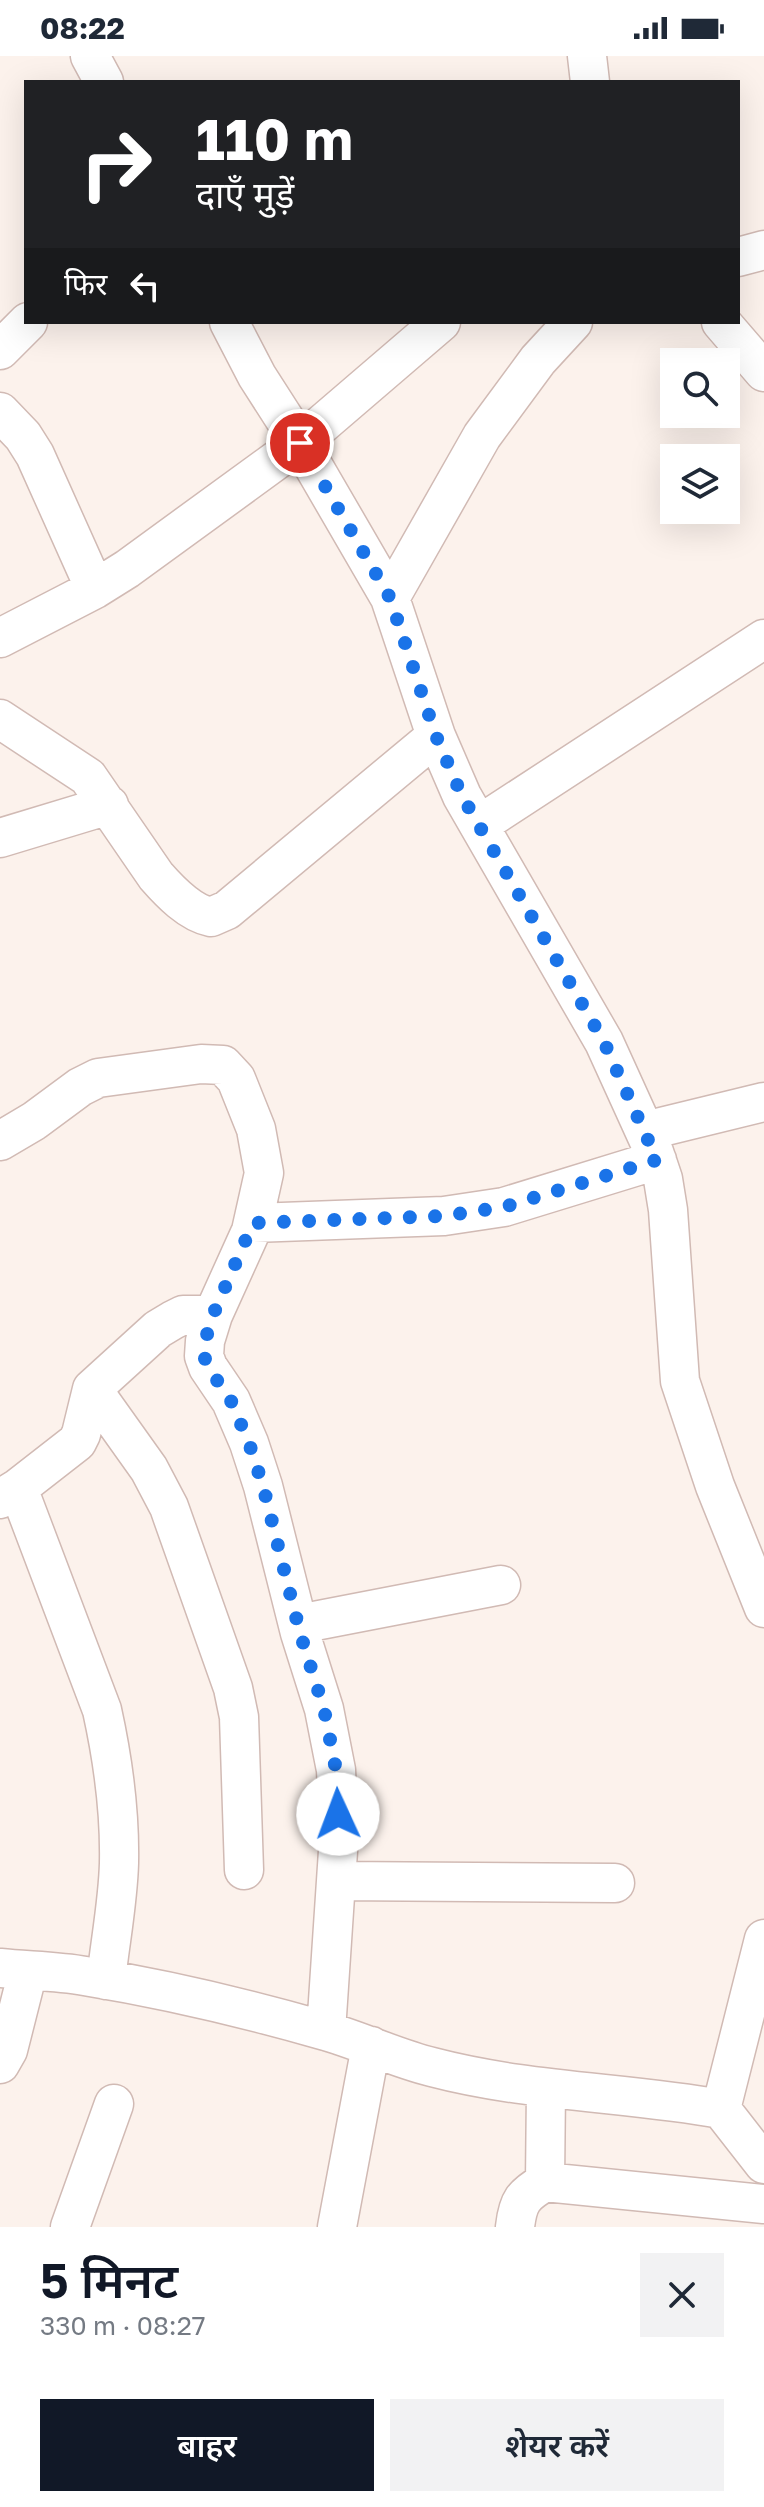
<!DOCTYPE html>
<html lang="hi">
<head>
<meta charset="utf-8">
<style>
	:root { --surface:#fff; --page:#f2f2f3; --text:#1f2937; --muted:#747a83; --accent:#111827 }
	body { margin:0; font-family:"Golos Text","Noto Sans Devanagari",sans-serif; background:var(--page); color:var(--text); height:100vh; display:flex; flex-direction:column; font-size:30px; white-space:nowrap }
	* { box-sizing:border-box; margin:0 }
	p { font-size:26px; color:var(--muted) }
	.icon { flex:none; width:44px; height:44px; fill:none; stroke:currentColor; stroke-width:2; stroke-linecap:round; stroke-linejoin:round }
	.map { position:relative; height:2171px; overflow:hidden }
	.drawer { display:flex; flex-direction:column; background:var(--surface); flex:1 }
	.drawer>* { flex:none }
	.top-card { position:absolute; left:24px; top:24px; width:716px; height:244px; border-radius:0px; box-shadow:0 8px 32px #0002; background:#202124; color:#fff; overflow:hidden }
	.tools { position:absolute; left:660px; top:292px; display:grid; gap:16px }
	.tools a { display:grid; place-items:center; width:80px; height:80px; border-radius:0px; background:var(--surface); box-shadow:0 8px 32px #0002; font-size:40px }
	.pin { position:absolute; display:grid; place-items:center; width:68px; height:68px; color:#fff; margin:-34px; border:4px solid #fff; border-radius:50%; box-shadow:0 2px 8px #0007 }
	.me { position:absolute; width:88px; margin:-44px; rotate:358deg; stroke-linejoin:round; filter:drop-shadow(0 0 6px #0008) }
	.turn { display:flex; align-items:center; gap:28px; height:168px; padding:0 40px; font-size:36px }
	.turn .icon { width:104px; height:104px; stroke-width:2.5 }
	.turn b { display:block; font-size:56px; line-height:68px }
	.then { display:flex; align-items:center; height:76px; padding:0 40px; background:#0003; gap:16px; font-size:30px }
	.round { display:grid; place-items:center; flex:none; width:84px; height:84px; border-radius:0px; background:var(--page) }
	.summary { display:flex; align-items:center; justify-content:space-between; height:136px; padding:0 40px }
	h1 { font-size:48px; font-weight:600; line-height:60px; color:var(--accent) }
	.button { display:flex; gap:16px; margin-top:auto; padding:16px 40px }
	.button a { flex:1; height:92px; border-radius:0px; background:var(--accent); color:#fff; font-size:32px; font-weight:600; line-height:92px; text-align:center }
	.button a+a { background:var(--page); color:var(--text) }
	.status { display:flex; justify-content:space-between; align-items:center; height:56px; padding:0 40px; background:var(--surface); direction:ltr }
	.status svg { height:22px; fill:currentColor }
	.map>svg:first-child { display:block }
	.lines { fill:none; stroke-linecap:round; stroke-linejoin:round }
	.minor-casing { stroke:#d1bab4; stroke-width:41 }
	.minor { stroke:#fff; stroke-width:38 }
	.route { stroke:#1a73e8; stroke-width:14; stroke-dasharray:0 25.2 }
</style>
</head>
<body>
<div class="status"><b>08:22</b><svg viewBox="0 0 49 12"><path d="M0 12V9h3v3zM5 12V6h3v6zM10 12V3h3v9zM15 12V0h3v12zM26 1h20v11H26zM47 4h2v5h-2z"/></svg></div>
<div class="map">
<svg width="764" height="2171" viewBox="0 0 764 2171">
	<rect width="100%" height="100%" fill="#fcf2ec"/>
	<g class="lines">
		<defs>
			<path id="minor" d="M90 0 104 26
				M587 0 590 26
				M738 201 764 194
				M229 266 257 320 300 387 390 542 436 680 462 740 604 986 654 1096 663 1123 668 1154 680 1325 715 1430 764 1552
				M721 266 764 316
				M0 294 28 266
				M0 356 23 380 35 399 95 533
				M390 542 482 380 538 304 573 266
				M0 582 95 533 127 513 300 387 441 266
				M0 663 88 721 156 820C170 836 190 857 211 861L227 854 436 680
				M479 769 764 583
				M0 782 109 749
				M645 1075 764 1046
				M0 1085 34 1065 80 1031 98 1022 201 1008 223 1009 236 1023 256 1073 264 1117 251 1175 213 1259 205 1285 204 1300 208 1311 231 1345 249 1387 263 1430 300 1577 324 1653 336 1714 339 1780 326 1975
				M253 1167 444 1160 504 1151 657 1104
				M92 1333 149 1413 169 1451 233 1632 239 1661 244 1814
				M18 1432 102 1654C113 1704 120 1756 119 1807 118 1846 110 1886 106 1924
				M0 1443 18 1432 77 1386 81 1378 92 1333 158 1273 173 1264 183 1259H213
				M299 1568 501 1529
				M337 1825 615 1827
				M0 1912C28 1915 57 1915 85 1920 165 1933 245 1952 322 1974 359 1984 395 2002 432 2011 527 2036 625 2036 721 2053L764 2108
				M0 2008 8 1994 28 1915
				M721 2053 764 1883
				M545 2126 764 2148
				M70 2171 114 2048
				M337 2171 371 1990
				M515 2171C518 2145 523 2139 545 2126L546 2032"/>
		</defs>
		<use href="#minor" class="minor-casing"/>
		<use href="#minor" class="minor"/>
	</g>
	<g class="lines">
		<path class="route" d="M300 387 390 542 436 680 462 740 604 986 657 1104 504 1151 444 1160 253 1167 213 1259 205 1285 204 1300 208 1311 231 1345 249 1387 263 1430 300 1577 324 1653 336 1714 338 1758"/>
	</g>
</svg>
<div class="tools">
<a><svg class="icon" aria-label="search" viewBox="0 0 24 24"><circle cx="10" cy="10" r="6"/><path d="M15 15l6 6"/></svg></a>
<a><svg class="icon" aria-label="layers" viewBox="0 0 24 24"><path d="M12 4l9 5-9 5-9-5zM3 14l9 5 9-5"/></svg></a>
</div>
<div class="pin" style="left:300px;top:387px;background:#d93025"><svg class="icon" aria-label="arrive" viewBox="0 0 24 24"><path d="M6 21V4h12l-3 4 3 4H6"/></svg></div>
<svg class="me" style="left:338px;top:1758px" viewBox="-20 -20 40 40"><circle r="19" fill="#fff"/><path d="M0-13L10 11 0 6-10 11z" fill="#1a73e8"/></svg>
<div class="top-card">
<div class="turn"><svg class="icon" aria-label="right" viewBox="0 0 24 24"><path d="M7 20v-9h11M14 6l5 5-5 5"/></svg><div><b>110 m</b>दाएँ मुड़ें</div></div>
<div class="then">फिर<svg class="icon" aria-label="left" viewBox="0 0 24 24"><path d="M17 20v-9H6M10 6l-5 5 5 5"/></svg></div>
</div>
</div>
<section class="drawer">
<div class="summary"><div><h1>5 मिनट</h1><p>330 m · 08:27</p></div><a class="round"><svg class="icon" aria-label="close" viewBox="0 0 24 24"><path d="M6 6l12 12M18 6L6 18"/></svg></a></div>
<div class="button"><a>बाहर</a><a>शेयर करें</a></div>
</section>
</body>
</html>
